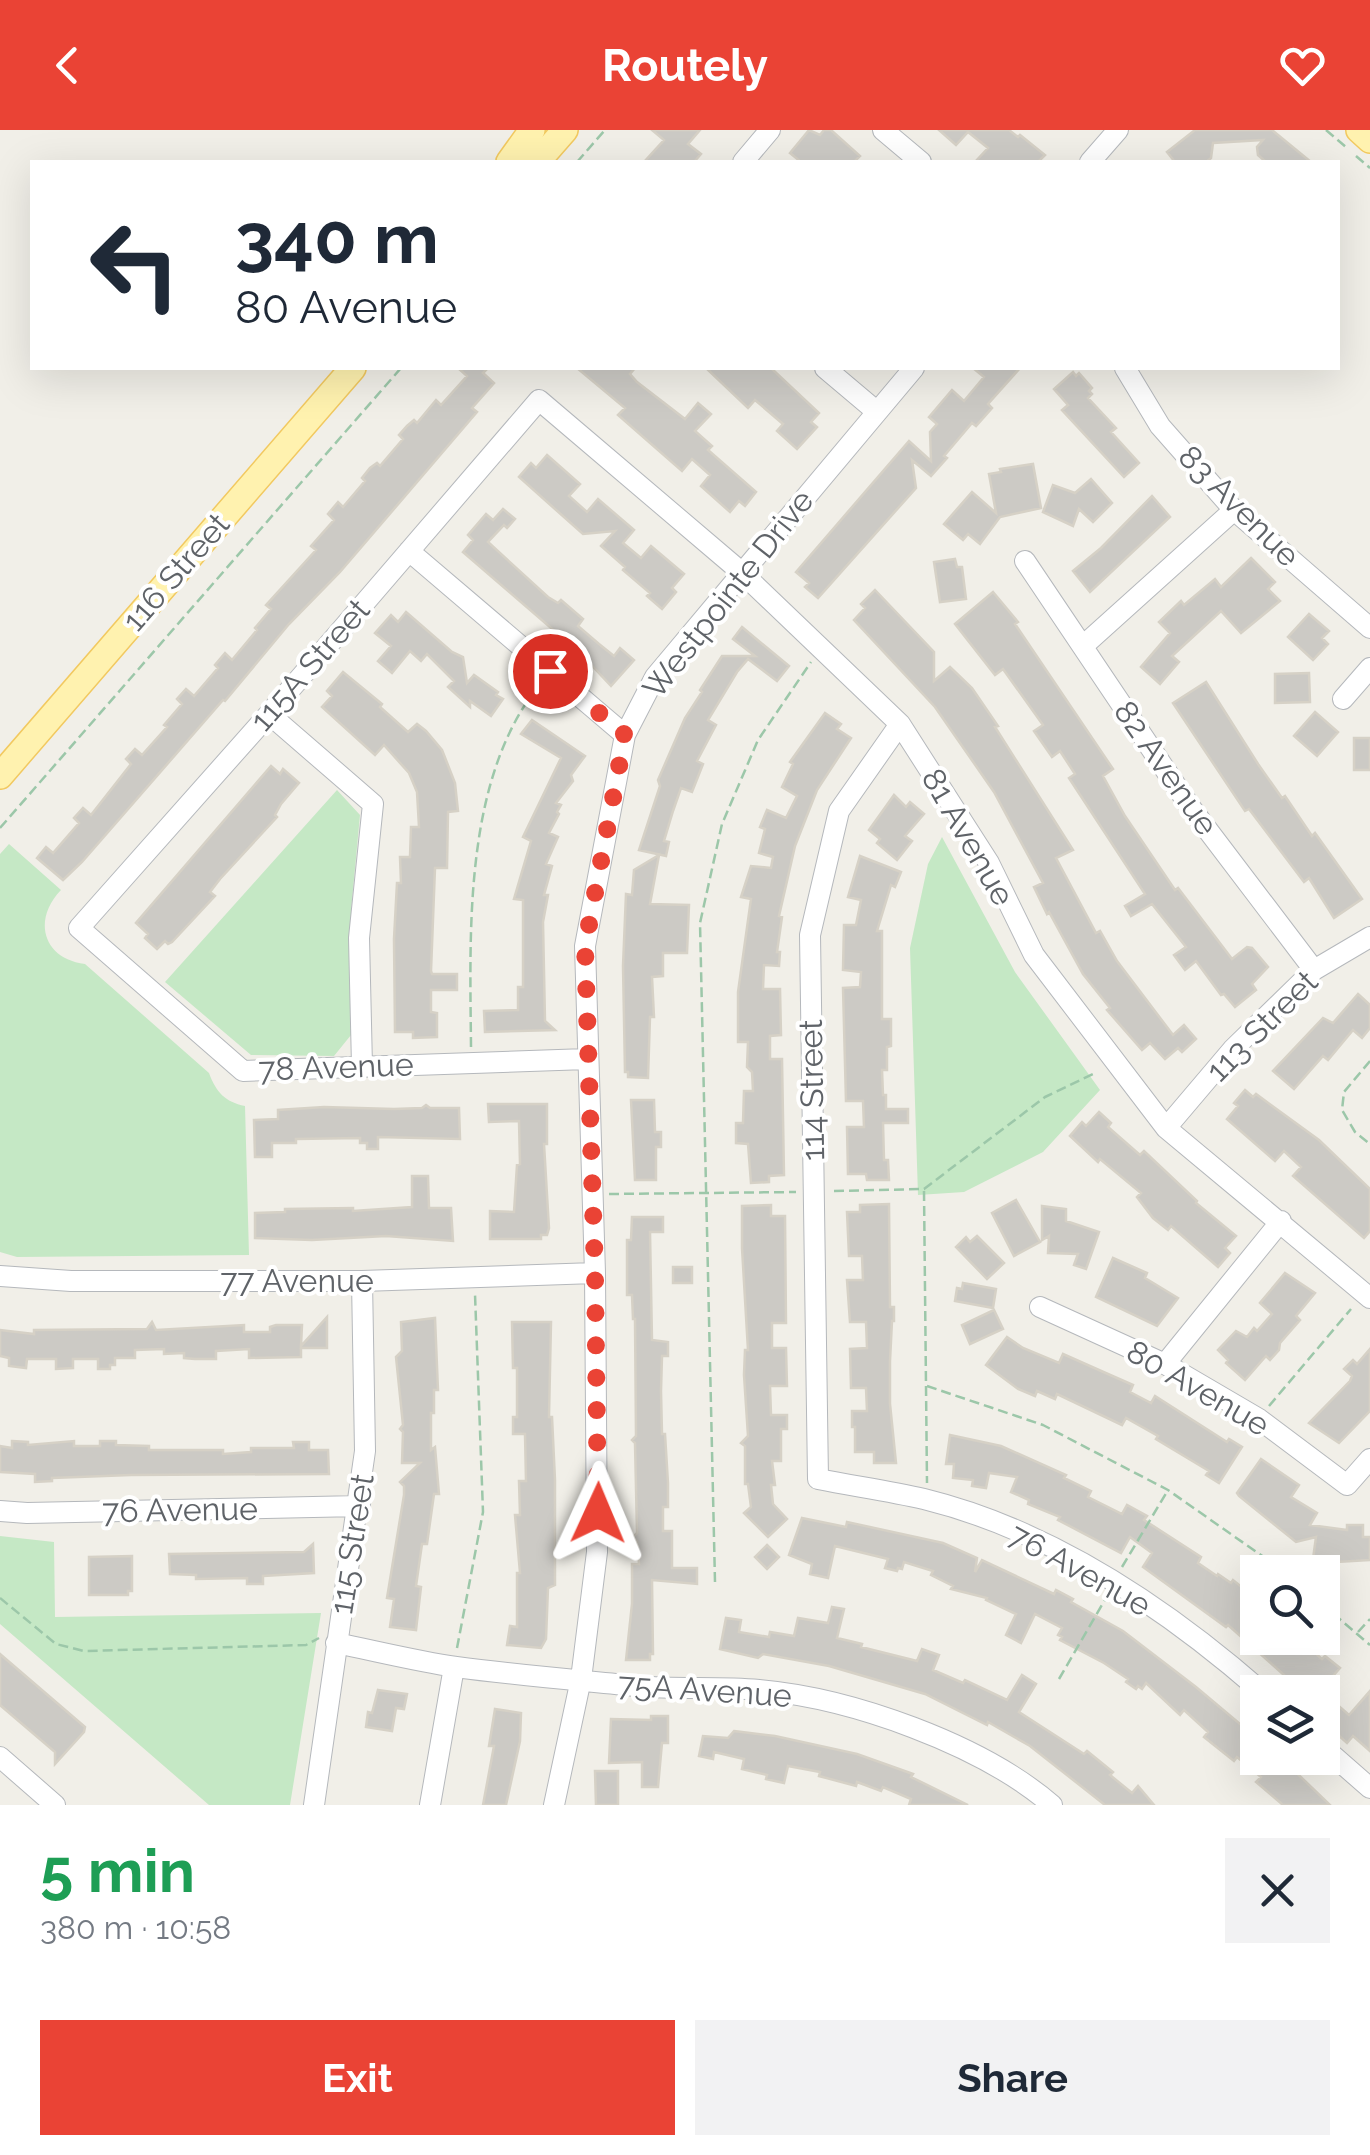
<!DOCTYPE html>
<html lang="en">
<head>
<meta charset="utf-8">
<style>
	:root { --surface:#fff; --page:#f2f2f3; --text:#1f2937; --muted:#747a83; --accent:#ea4335 }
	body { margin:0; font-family:Raleway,sans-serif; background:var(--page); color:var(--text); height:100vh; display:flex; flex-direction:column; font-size:38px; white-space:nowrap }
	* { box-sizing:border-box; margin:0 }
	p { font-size:32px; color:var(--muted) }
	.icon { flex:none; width:55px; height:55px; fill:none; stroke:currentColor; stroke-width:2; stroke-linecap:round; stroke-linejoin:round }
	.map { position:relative; height:1675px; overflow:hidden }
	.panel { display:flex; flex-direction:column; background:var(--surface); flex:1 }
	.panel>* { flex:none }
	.top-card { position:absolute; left:30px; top:30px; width:1310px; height:210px; border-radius:0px; box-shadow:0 10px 40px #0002; background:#fff; color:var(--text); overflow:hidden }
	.fabs { position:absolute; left:1240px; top:1425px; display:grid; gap:20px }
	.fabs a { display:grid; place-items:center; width:100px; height:100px; border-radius:0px; background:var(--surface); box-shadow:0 10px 40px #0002; font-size:50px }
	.pin { position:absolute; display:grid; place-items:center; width:85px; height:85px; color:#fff; margin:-42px; border:5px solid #fff; border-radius:50%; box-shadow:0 2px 10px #0007 }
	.me { position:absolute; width:110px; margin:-55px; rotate:1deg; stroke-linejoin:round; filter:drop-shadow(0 0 8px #0008) }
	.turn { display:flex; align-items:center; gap:35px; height:210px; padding:0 40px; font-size:45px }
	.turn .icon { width:130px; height:130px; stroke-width:2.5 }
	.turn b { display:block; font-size:70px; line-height:85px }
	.round { display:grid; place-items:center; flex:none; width:105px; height:105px; border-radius:0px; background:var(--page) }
	.overview { display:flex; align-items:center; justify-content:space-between; height:170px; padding:0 40px }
	h1 { font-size:60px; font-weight:700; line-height:75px; color:#1e9e55 }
	.cta { display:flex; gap:20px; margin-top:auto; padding:20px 40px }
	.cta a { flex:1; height:115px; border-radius:0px; background:var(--accent); color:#fff; font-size:40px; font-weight:700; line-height:115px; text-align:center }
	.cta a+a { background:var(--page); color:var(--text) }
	header { display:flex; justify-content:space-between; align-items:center; height:130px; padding:0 40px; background:var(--accent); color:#fff; font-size:45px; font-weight:700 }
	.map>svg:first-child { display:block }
	.green { fill:#c5e8c5 }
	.building { fill:#cccac5; stroke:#d6d1c6; stroke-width:2.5 }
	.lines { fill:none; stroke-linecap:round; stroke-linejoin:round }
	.minor-casing { stroke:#b5b8bc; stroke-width:22 }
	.major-casing { stroke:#f2c960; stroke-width:28 }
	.path { stroke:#9cc7a9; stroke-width:2.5; stroke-dasharray:10 5; stroke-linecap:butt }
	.minor { stroke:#fff; stroke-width:20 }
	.major { stroke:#fff2af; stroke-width:25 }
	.route { stroke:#ea4335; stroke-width:18; stroke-dasharray:0 32.4 }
	.labels { text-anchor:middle; stroke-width:8; stroke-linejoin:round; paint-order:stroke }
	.street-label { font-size:32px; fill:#5f6368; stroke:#fff }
</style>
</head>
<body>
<header><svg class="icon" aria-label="back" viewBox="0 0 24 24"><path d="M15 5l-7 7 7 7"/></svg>Routely<svg class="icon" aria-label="heart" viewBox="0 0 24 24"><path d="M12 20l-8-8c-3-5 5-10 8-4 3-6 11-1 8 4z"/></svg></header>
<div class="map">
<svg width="1370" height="1675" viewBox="0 0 1370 1675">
	<rect width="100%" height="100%" fill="#f1efe8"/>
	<path class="green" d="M337 660 360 685 351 781V905L334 926 251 925 165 852Z
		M942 707 1015 842 1100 960 1043 1022 964 1062 918 1065 910 818 928 734Z
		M9 714 61 760C32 790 43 829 85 834L209 943C216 962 225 972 245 976L249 1125 17 1127 0 1122V724Z
		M0 1406 54 1412 55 1487 321 1483 290 1675H209L0 1494Z"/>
	<path class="building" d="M652 0H700L688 14 701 24 694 32H644L664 10Z
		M809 0 820 5 824 0H831L860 26 854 32H801L790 23Z
		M939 0H1009L1018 7 1020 5 1045 25 1038 32H975L988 18 968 2 956 15Z
		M1195 0H1272L1311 32H1266L1258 25 1257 17 1263 10 1213 13 1211 28 1206 32H1175L1167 22Z
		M458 238H488L483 243 494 253 472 278 477 282 340 442 289 494 225 571 223 570 82 732 63 750 37 728 46 717 53 723 79 693 74 688 83 678 91 685 131 634 126 629 135 619 142 625 167 597 164 595 182 574 177 569 186 559 194 566 218 538 215 535 225 523 232 530 257 500 255 498 271 479 266 475 316 420 311 416 334 390 328 384 338 372 343 377 365 351 362 348 370 338 377 333 380 336 403 309 399 305 407 296 414 290 417 293 436 270 441 275 467 246Z
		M577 238H635L630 244 637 252 685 289 698 273 711 284 695 301 712 316 708 320 756 362 745 376 739 371 730 382 701 356 710 345 692 329 682 341 618 285 625 278Z
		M706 238H771L819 283 811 292 817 297 797 319 777 301 783 294 755 270 748 278Z
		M973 238H1020L988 274 992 278 976 296 972 293 944 326 947 328 931 346 912 330 916 358 818 468 805 457 809 453 796 442 909 311 931 331 930 302 937 294 929 287 952 260 964 271 984 247Z
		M1073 242 1076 246 1079 243 1092 258 1089 261 1092 264 1088 268 1116 298 1111 302 1139 333 1124 347 1062 280 1068 275 1054 259Z
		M547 325 580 354 569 366 587 382 598 369 634 400 623 413 641 428 651 416 684 444 672 458 676 462 662 479 647 466 650 463 623 440 625 437 601 416 615 401 583 404 519 347 531 333 536 338Z
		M1033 334 1041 378 1000 387 980 414 968 404 963 410 944 394 972 362 996 383 989 344 1001 342 1000 339Z
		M1091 349 1112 373 1093 392 1079 379 1073 396 1043 382 1053 355 1075 363Z
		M1152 366 1170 387 1090 462 1073 441 1101 418Z
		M503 379 515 389 507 398 504 395 488 412 548 467 558 473 561 470 583 489 578 496 599 514 614 526 620 518 634 530 611 556 580 523 463 422 473 410 468 405 486 384 493 390Z
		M1251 428 1275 452 1268 459 1280 471 1241 503 1221 481 1172 526 1179 532 1160 554 1141 537 1170 503 1159 492 1181 471 1184 475 1215 449 1221 457Z
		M955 429 957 437H962L966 469 940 472 934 432Z
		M875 460 934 522V551L950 537 972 558 998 596 995 597 1073 720 1056 728 1096 803 1100 801 1117 831 1173 905 1184 895 1196 909 1182 922 1178 918 1165 929 1150 913 1142 920 1107 880 1110 878 1083 844 1049 782 1047 784 1034 757 1043 753 994 662 935 577 854 490 865 478 861 474Z
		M993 462 1018 492 1015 494 1113 639 1103 646 1125 686 1175 760 1178 758 1232 829 1247 817 1252 818 1268 837 1252 854 1256 860 1235 877 1224 864 1221 865 1196 831 1185 840 1174 825 1186 817 1152 774 1131 786 1125 776 1145 764 1069 648 1075 644 1060 621 1052 627 1034 601 1043 595 1003 539 995 545 955 494Z
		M406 482 452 522 463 527 467 553 474 545 498 562 496 565 503 569 491 586 470 571V577L448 557 454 551 427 524 421 531 410 521 392 543 378 531 391 516 375 503 391 485 398 492Z
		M1309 484 1329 501 1322 508 1328 514 1313 530 1288 507Z
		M742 497 789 536 777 551 748 529 737 542 708 590 716 595 697 631 703 634 692 662 681 658 673 681 664 711 669 712 666 726 639 720 660 656 658 650 685 588 702 562 700 560 722 526H755L733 509Z
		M343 542 382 574 380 577 408 602 417 594 426 601 442 620 455 653 458 681 448 682 447 738H435L431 841 432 844H457V860H431V882L437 883V907L413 908V902H395L394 809 397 753H401L400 727H410L411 697H419L417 662 409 643 384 615 375 625 322 577 332 566 327 561Z
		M1309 543 1310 572 1275 573V544Z
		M1206 552 1258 634 1282 668 1285 666 1312 706 1315 703 1362 769 1334 788 1309 748 1304 752 1249 679 1245 681 1173 573Z
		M1315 582 1338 602 1317 626 1294 606Z
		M825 583 841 594 837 599 851 608 817 660 795 716 779 786 782 787 777 822H780L779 836 764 835 763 859H780L781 905 770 906V929H782L784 1045 769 1046V1052L751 1053 748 1014 736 1013V993H743L744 961H753L752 942 747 937 748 912H738V862L751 769 741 767 751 736 771 738 773 727 759 723 765 699 760 697 767 680 786 688 797 666 782 657 793 634 790 632Z
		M532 590 585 626 571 645 573 651 556 673 561 675 557 682 559 684 549 703 558 707 546 734 552 736 544 765H548L543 792 545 891 555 900 485 902 484 881 518 880V857H523V770L514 769 531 711 523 707 561 628 521 604Z
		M1354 608H1370V640H1354Z
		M271 636 280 644 283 639 299 653 281 674 275 685 277 687 220 749 210 762 215 766 172 812 168 814 165 811 157 819 145 808 148 804 136 793Z
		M894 665 906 677 910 672 924 684 905 706 912 711 897 730 877 713 880 709 869 700Z
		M659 725 650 774 689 775 687 823H663V846L652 847 654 887H650L648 948 628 947V942H625L623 836 626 764 632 765 634 740Z
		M860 726 901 742 895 757 891 755 877 801H882V889H891V916L887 917V940H882L883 965H886V979H908V993H883L884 1030H888L889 1050H867L866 1044H848L847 997H864L863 971H846L843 858 860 857 861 842 843 840 844 795H856L861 770 848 767Z
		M1358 864 1370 875V898L1362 908 1353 900 1328 930 1323 926 1294 959 1273 941 1323 888 1333 893Z
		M1245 960 1253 967 1256 964 1319 1010 1370 1059V1101L1364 1108 1293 1046 1301 1037 1284 1021 1275 1031 1227 989 1238 976 1234 973Z
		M631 970H654L655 1002H661V1017H656V1050H635Z
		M488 974H547V1014H544L549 1098 547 1105H541V1109H490V1081L514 1082 517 1035 520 1034 519 991 489 992Z
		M426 975 430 978H459L460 1009 378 1007V1019H367V1013H360V1008L296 1009V1013H272V1027H255L254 990 278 989V980L324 977 394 979 422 978Z
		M1099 982 1111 993 1108 997 1140 1025 1144 1021 1197 1071 1196 1073 1236 1106 1225 1118 1230 1123 1218 1137 1171 1096 1168 1100 1153 1088 1137 1067 1141 1063 1100 1029 1098 1032 1070 1006 1082 992 1086 996Z
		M412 1046H428L429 1078H451L453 1111 386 1106 312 1110 255 1108V1083L285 1082V1079L353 1078V1081L412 1077Z
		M1016 1070 1040 1112 1014 1126 992 1083Z
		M889 1074 890 1177H894V1191H892L890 1231V1274L896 1333H874V1322H855V1297H852V1281H867L866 1258H851L850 1219 867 1218 866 1192H850L847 1150H863L862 1126H849L847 1082H860V1075Z
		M771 1075V1086H785L786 1193H772V1218H786L787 1256H770L771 1285H787V1299H781V1331H772L775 1355H771L773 1374 787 1389 768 1407 744 1383 751 1377 748 1354H745V1316L741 1313 748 1306 744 1245 745 1220H748L742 1118V1076Z
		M1042 1076 1066 1079V1091L1099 1102 1086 1139 1074 1135 1078 1124 1048 1123 1049 1106 1042 1110Z
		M632 1087H663V1102H650L652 1210 668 1212V1226H662L661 1261 662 1304H665L668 1353V1377H663V1401H672V1438H697V1454L652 1450 653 1524H650V1530H626L632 1474V1434H639L637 1411 633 1407 637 1403 635 1313 632 1310 636 1306 635 1189H633L632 1165H627V1110H631Z
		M977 1106 1004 1133 987 1149 956 1117 966 1107 970 1112Z
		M1113 1128 1147 1143 1145 1148 1178 1168 1157 1196 1096 1167Z
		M673 1137H692V1153H673Z
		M1285 1143 1315 1163 1296 1186 1300 1190 1280 1213 1279 1220 1270 1230 1266 1226 1245 1250 1226 1233 1228 1230 1218 1220 1236 1201 1247 1207 1254 1198 1257 1201 1272 1184 1260 1173Z
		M963 1153 996 1159 993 1178 955 1171 957 1158 962 1159Z
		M994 1180 1003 1199 970 1214 962 1195Z
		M327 1187V1218H301V1227L249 1228V1219L216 1221V1229H195L184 1228V1223L164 1224V1219L135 1220V1228H115V1235H110V1239H98V1229H73V1238L56 1239V1229H27L26 1238 9 1236V1228L0 1226V1200L34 1204V1200L147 1199 152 1192 156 1200 244 1195V1202H270V1197L276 1195H302L301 1216Z
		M435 1188 438 1260H434V1283H431V1320L435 1317 439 1364H434L427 1414H422L416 1456 421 1457 416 1500 390 1497 394 1469 387 1468 404 1365V1356L400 1352 420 1333H402L403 1302 400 1299 403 1295 396 1227 402 1221 401 1192Z
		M512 1192H551L549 1287H552L555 1350V1455L548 1458 546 1509 541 1518 507 1515 510 1496 517 1497V1443H520L515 1385H520L519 1351H526L525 1304H513V1287H517V1238H513Z
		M1007 1207 1023 1218 1059 1233 1063 1224 1108 1244 1133 1255 1130 1262 1151 1273 1155 1266 1227 1312 1229 1309 1242 1317 1219 1353 1206 1345 1209 1341 1156 1309 1158 1306 1126 1288 1122 1295 1057 1264 1055 1269 1037 1261 1035 1266 1018 1259 986 1235Z
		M1370 1219V1281L1339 1313 1309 1293 1350 1251 1352 1246 1344 1239 1353 1230 1357 1234Z
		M950 1305 1001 1316 1066 1345 1064 1348 1091 1361 1088 1367 1122 1384 1127 1375 1147 1386 1144 1390 1201 1427 1198 1433 1217 1446 1218 1444 1231 1453 1233 1450 1258 1470V1508H1298L1322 1529 1325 1526 1340 1538 1319 1562H1303L1228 1495 1226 1497 1143 1437 1152 1423 1130 1407 1121 1423 1058 1390 1060 1387 1028 1374 1029 1370 1011 1362 1017 1347 989 1343 986 1358 972 1356 973 1350 953 1348 954 1334H946Z
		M12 1311 28 1312V1315L74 1311V1316H100V1311H116V1315L149 1316V1320H223V1324L251 1322V1318H294L293 1312H309V1320H328L329 1344 131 1345 52 1348V1351L35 1352V1344L0 1342V1316L12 1318Z
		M1261 1329 1299 1355 1291 1367 1317 1383 1310 1395 1347 1400V1395H1363V1407H1370V1430L1336 1432 1313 1429 1316 1407 1296 1412 1239 1366 1237 1363Z
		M802 1388 846 1397 847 1392 943 1413 977 1428 975 1442 982 1430 1054 1464 1056 1460 1073 1469 1071 1472 1123 1501 1196 1557 1258 1609V1628H1281L1330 1675H1283L1256 1652 1261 1647 1237 1627 1234 1631 1204 1607 1208 1602 1184 1580 1180 1585 1146 1553 1142 1559 1138 1556 1136 1559 1126 1552 1128 1549 1104 1533 1060 1510 1062 1507 1058 1505 1062 1498 1035 1484 1021 1513 1006 1505 1016 1484 986 1470 987 1468 951 1459 953 1456 931 1445 933 1441 904 1432 902 1439 898 1438 897 1441 885 1438 888 1429 835 1416 828 1448 810 1444 812 1434 789 1425Z
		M313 1414 314 1443 263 1446V1454H247V1448L196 1449V1445L170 1444 169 1424 304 1422Z
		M767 1415 779 1427 767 1439 755 1427Z
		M132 1426V1461H128V1465H89V1427Z
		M832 1477 844 1479 837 1508 862 1514 861 1517 917 1531 922 1519 939 1525 933 1540 963 1553 965 1550 1007 1570 1022 1545 1036 1554 1019 1582 1084 1624 1087 1621 1113 1642 1110 1645 1132 1663 1138 1656 1154 1675H1105L1030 1616 988 1592 987 1595 925 1564 829 1536 763 1524 758 1528 720 1519 726 1488 741 1490 739 1502 769 1507 770 1502 794 1506 798 1488 828 1493Z
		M0 1524 85 1597 84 1602 55 1634V1622L0 1575Z
		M378 1560 407 1564 404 1579 396 1578 392 1601 366 1597 368 1582 372 1583Z
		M1370 1561V1621L1353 1606 1347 1613 1327 1595 1340 1577 1349 1585Z
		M495 1579 521 1583 520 1611 506 1675H483L494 1616H489Z
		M651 1586H668V1613H662L658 1657H642V1632L609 1633 611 1589 651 1590Z
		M734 1601 775 1606 857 1624 913 1644 911 1647 968 1675H909L911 1669 883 1657 881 1661 857 1652 856 1656 819 1646 820 1642 788 1636 784 1653 766 1649 767 1645 742 1639 744 1629 714 1622 713 1629 699 1626 703 1606 728 1608Z
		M595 1641H618V1675H596Z"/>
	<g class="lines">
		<defs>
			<path id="minor" d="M883 0 921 32
				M743 32 770 0
				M1090 32 1118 0
				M825 238 876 281
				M1125 238 1160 296 1234 380 1370 498
				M409 421 625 605
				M1025 431 1191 678 1314 840
				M1083 516 1234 380
				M1343 569 1370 538
				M269 584 373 674 359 808 362 936
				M900 594 839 681 810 805 818 1349C853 1356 889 1361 924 1369 1050 1400 1166 1478 1262 1562
				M587 929 243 941 79 798 269 584 539 270 740 441 900 594 989 733 1034 825 1166 998 1370 1168
				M1166 998 1233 919 1314 840 1370 807
				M0 1146 71 1151H362L595 1143
				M1040 1177 1165 1234 1259 1289 1347 1355 1370 1329
				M1165 1234 1281 1091
				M0 1381 27 1383 360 1376
				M336 1513C376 1521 416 1531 456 1537 516 1545 577 1550 637 1556 677 1560 718 1556 759 1560 851 1568 981 1614 1052 1675
				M1322 1616 1370 1658
				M0 1627 55 1675
				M314 1675 365 1321 362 1151
				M430 1675 454 1537
				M554 1675 581 1549 597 1422 595 1143 585 816 625 605 655 547 914 238"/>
			<path id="major" d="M1359 0 1370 10
				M509 32 532 0
				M537 32 565 0
				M0 646 353 238"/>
		</defs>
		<use href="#minor" class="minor-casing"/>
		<use href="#major" class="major-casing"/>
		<path class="path" d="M1326 0 1346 17
			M1356 26 1370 38
			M577 32 605 0
			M0 698 401 238
			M471 917C470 801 463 649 540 554
			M1370 931 1344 962 1342 980 1355 1002 1370 1014
			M834 1061 924 1059 1045 967 1095 943
			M924 1061 927 1353
			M609 1064 796 1062
			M927 1256 1043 1295 1168 1360 1285 1442
			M1269 1276 1351 1179
			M1122 1437 1168 1360
			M715 1452 700 793 722 694 758 610 811 532
			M0 1468 56 1514 84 1521 306 1515 319 1508
			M1322 1474 1370 1515
			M1358 1502 1370 1489
			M457 1518 483 1382 475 1164
			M1059 1549 1106 1468"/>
		<use href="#minor" class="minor"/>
		<use href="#major" class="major"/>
	</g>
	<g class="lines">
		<path class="route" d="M550 541 625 605 585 816 595 1143 598 1383"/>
	</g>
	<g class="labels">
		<g class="street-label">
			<text transform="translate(1239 376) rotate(45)" y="11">83 Avenue</text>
			<text transform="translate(176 442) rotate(-49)" y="11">116 Street</text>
			<text transform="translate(728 464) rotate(-52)" y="11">Westpointe Drive</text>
			<text transform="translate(310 535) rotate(-49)" y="11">115A Street</text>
			<text transform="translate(1166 638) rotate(55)" y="11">82 Avenue</text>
			<text transform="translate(968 707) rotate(60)" y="11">81 Avenue</text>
			<text transform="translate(1262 896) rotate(-45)" y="11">113 Street</text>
			<text transform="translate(336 937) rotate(-2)" y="11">78 Avenue</text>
			<text transform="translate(812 960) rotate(-91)" y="11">114 Street</text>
			<text x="297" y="1162">77 Avenue</text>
			<text transform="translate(1198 1258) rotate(30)" y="11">80 Avenue</text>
			<text transform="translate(180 1380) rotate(-1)" y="11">76 Avenue</text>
			<text transform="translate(352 1414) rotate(-81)" y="11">115 Street</text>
			<text transform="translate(1080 1440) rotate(29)" y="11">76 Avenue</text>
			<text transform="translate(705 1560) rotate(4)" y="11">75A Avenue</text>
		</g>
	</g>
</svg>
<div class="fabs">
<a><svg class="icon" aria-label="search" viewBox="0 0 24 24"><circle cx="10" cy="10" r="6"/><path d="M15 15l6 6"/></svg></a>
<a><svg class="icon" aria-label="layers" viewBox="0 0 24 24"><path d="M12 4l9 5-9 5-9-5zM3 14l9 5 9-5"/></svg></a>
</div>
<div class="pin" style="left:550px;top:541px;background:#d93025"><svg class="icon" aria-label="arrive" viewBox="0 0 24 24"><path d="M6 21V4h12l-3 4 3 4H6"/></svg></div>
<svg class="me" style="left:598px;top:1383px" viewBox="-20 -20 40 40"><path d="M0-17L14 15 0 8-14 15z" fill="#ea4335" stroke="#fff" stroke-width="4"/></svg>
<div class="top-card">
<div class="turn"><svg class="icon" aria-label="left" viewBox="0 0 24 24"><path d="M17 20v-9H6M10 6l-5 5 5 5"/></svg><div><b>340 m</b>80 Avenue</div></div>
</div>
</div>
<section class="panel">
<div class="overview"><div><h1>5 min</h1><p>380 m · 10:58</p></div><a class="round"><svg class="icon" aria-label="close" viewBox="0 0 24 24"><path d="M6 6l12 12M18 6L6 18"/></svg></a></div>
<div class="cta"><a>Exit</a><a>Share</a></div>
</section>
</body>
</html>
